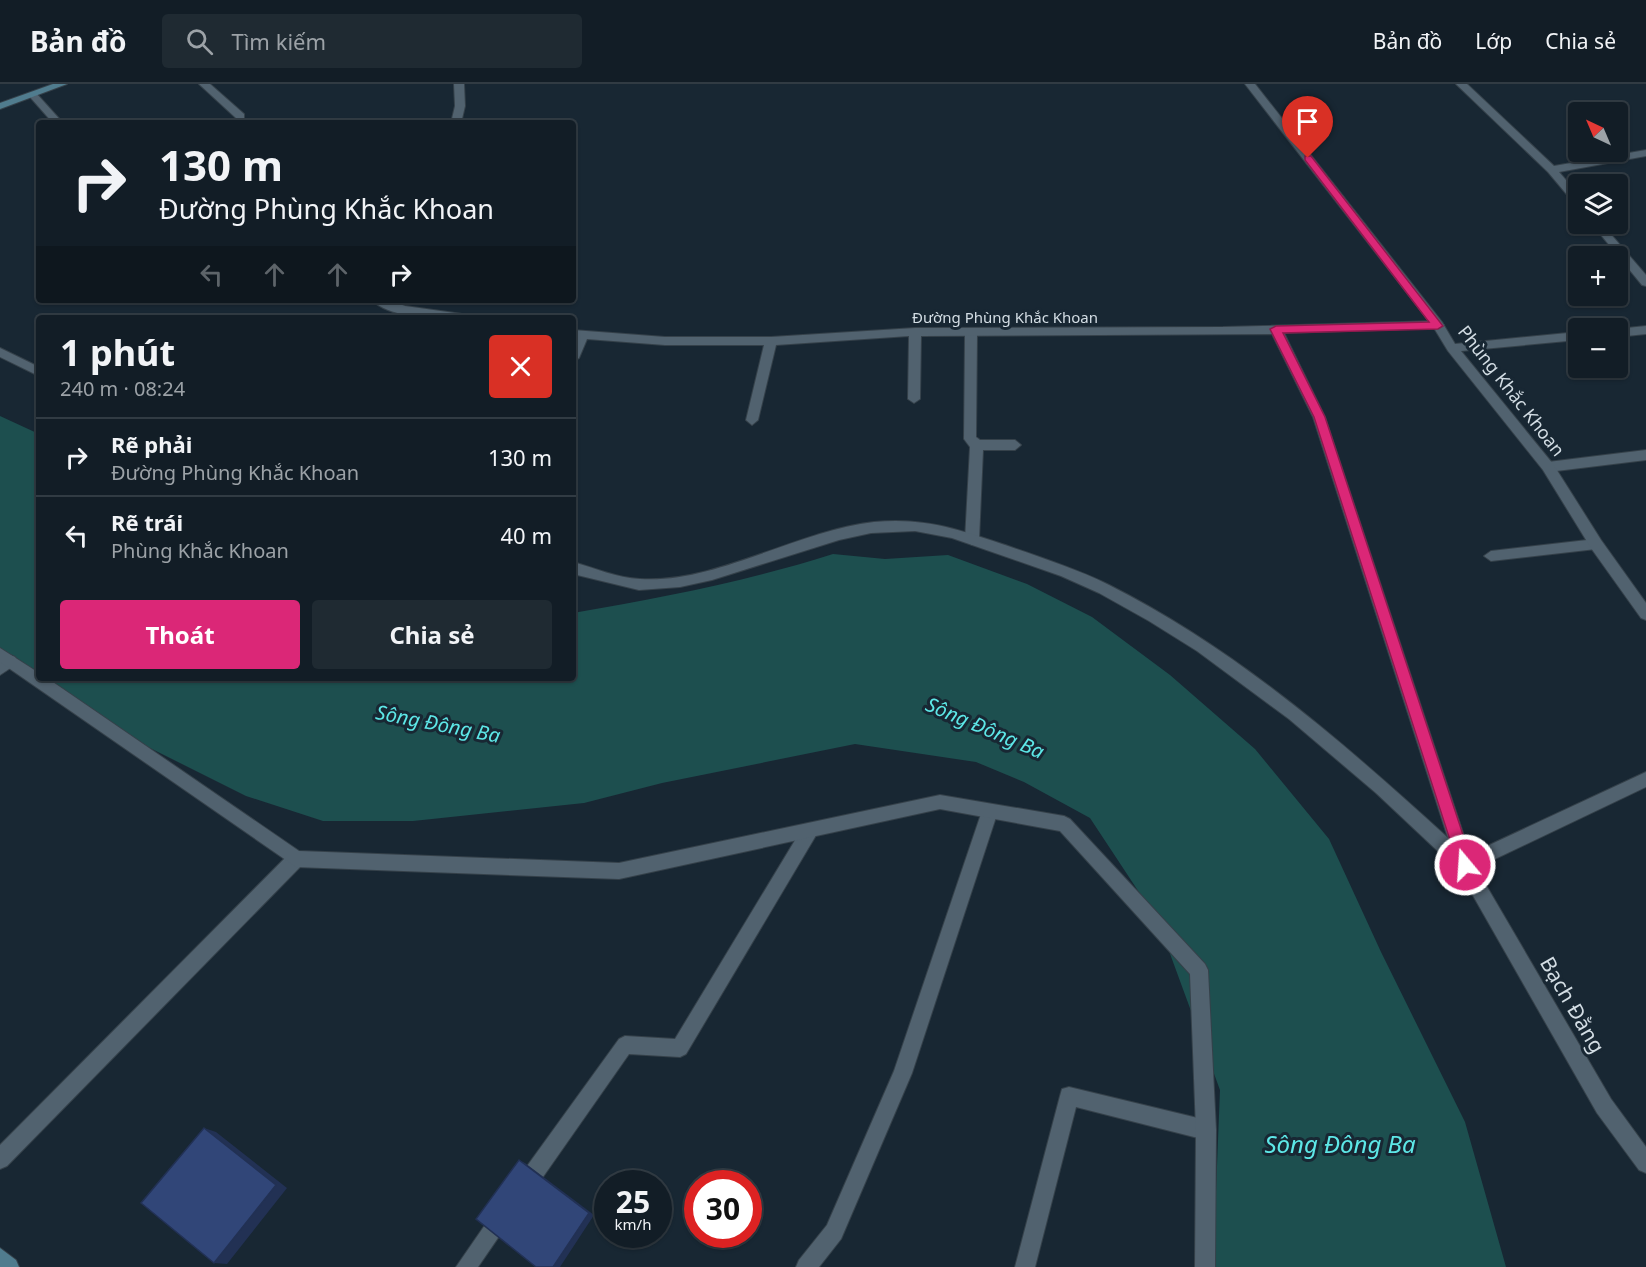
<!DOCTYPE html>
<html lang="vi">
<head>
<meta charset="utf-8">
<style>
	:root { --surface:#121d26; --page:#1f2a32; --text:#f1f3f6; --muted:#9ca2a7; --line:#313b43; --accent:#db2777 }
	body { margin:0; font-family:"Noto Sans",sans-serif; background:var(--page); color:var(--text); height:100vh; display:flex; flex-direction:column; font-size:22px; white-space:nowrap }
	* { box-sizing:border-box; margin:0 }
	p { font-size:20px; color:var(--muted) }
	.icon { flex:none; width:33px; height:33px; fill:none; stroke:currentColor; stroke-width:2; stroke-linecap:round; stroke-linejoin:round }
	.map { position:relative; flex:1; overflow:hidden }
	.sheet { position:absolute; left:36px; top:231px; width:540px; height:366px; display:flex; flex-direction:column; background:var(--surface); border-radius:6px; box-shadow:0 2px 4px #0004,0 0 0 2px var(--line) }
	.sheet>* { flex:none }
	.top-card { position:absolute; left:36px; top:36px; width:540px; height:183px; border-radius:6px; box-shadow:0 2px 4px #0004,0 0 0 2px var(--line); background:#121d26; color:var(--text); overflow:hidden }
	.needle { width:39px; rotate:316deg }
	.tools { position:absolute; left:1568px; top:18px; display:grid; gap:12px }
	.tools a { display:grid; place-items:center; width:60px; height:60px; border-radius:6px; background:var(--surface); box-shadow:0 2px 4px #0004,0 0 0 2px var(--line); font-size:30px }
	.speed { position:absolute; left:594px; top:1086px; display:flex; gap:12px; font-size:30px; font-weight:700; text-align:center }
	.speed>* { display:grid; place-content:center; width:78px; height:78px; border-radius:50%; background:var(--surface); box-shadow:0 2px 4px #0004,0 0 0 2px var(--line); line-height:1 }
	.speed small { font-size:15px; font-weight:400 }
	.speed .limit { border:9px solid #d22; background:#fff; color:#111 }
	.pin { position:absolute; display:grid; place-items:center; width:51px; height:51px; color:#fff; margin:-62px -26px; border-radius:50% 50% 50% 0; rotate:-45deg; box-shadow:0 0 6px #0007 }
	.pin .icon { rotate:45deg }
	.me { position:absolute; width:66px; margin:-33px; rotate:342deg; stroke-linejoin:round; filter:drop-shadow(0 0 4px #0008) }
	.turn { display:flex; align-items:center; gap:21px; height:126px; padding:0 24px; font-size:27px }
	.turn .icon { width:78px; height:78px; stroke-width:2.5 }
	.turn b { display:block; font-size:42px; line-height:51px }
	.lanes { display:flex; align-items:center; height:57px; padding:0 24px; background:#0003; justify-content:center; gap:30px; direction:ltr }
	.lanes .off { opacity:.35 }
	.round { display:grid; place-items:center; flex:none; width:63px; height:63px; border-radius:6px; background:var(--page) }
	.overview { display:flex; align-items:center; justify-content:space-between; height:102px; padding:0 24px }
	h1 { font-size:36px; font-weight:700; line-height:45px }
	.action { display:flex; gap:12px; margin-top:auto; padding:12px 24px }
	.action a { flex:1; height:69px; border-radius:6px; background:var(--accent); color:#fff; font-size:24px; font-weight:700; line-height:69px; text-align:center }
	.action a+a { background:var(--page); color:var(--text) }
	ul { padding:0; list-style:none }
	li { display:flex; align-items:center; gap:18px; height:78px; padding:0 24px; border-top:2px solid var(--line) }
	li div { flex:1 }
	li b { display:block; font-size:22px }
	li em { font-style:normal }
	header { display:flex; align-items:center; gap:36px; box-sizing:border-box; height:84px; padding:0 30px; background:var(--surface); border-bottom:2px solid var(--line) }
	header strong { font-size:28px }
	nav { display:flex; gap:33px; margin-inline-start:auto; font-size:21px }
	.search { width:420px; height:54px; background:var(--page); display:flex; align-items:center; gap:15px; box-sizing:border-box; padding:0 21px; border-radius:6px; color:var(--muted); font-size:22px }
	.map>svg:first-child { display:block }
	.water { fill:#1d4f4f }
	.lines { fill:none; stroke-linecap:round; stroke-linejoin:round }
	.service-casing { stroke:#35414a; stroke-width:2 }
	.minor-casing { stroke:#35414a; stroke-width:2 }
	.tertiary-casing { stroke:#35414a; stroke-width:2 }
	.secondary-casing { stroke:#35414a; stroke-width:2 }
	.service { fill:#51626f; fill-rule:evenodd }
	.minor { fill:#51626f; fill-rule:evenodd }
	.tertiary { fill:#51626f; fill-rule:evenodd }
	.secondary { fill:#507c8e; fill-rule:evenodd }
	.shaded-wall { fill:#223154 }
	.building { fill:#314678; stroke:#223154; stroke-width:1.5 }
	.route { fill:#db2777; stroke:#8e194d; stroke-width:1.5 }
	.labels { text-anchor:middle; stroke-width:6; stroke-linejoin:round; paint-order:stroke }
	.far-street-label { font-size:15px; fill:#d3dde4; stroke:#182733 }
	.street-label { font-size:18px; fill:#d3dde4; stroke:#182733 }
	.water-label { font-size:20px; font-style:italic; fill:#5de7e7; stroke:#182733 }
	.near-street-label { font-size:21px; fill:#d3dde4; stroke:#182733 }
	.near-water-label { font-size:24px; font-style:italic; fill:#5de7e7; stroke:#182733 }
</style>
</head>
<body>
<header>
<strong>Bản đồ</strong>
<div class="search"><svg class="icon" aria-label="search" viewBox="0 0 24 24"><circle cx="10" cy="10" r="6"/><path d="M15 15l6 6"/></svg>Tìm kiếm</div>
<nav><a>Bản đồ</a><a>Lớp</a><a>Chia sẻ</a></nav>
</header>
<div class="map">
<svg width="1646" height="1183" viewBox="0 0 1646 1183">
	<rect width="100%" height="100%" fill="#182733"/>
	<path class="water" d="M0 332 39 350V592L0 565Z
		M833 470 885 475 948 471 1027 500 1092 533 1170 591 1255 665 1329 755 1381 868 1465 1038 1506 1183H1213L1220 1006 1158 837 1090 734 1024 698 976 678 855 660 662 699 584 719 413 737H323L246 712 130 654 42 594H573V529C661 514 748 497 833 470Z"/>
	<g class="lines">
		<defs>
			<path id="service" d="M971 246 977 250 976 353 980 356H1015L1021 361 1015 366H983L979 456 972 461 965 456 970 363 964 355 965 250Z
				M10 571 15 573 17 577 15 581 0 591V576Z
				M990 720 996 722 998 727 912 989 841 1155 819 1183H796L799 1176 827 1141 894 987 982 727 984 722Z
				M809 740 815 743 817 748 815 753 686 970 680 973 629 970 531 1110 524 1113 517 1110 514 1103 517 1096 619 955 625 952 675 955 803 743Z
				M296 767 302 769 304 775 302 781 7 1082 0 1085V1061L290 769Z
				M1069 1003 1206 1036 1213 1039 1216 1046 1213 1053 1206 1056 1076 1023 1035 1183H1015L1060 1012 1062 1005Z
				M503 1122 510 1125 513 1132 478 1183H456L496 1125Z"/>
			<path id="minor" d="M199 0H210L244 30V34H236Z
				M454 0H464L465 22 461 39H451L455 22Z
				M1456 0H1467L1554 82 1646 66V72L1559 88 1578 110V120L1574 119 1548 88Z
				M30 9H36L63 39H53L30 13Z
				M1592 140H1602L1646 191V202L1642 201Z
				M372 216H389L405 222 462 230 468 234C442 234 391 236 372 216Z
				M1438 237 1444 241 1442 244 1284 249 1325 333 1470 770 1646 688V703L1476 784 1611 1015 1646 1063V1089L1639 1086 1597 1029 1459 787 1376 709 1289 635 1197 567 1149 537 1099 509 1061 492 952 454 915 447 871 449 839 456 712 496 680 503 639 506 573 490V478C595 484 617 494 640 495 715 500 799 446 874 438 925 433 961 446 1008 462 1042 474 1077 485 1109 501 1236 565 1344 659 1448 754L1313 333 1272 250 921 252 920 315 914 319 908 315 909 252 776 261 758 336 752 341 746 336 764 261H665L587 255 579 274 573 278 575 254H573V246L665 253H771L915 244 1223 243Z
				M0 264 39 283V292L0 273Z
				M1646 366V376L1548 388 1541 383 1548 378Z
				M1596 455 1603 460 1596 465 1491 477 1484 472 1491 467Z"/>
			<path id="tertiary" d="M1245 0H1255L1442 238 1455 260 1578 248V256L1461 267 1553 380 1601 456 1646 519V536L1641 534 1591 464 1543 386 1448 267 1434 244Z
				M1646 242V250L1617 253V245Z
				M0 564 39 589V594H47L299 767 619 779 940 711 1064 732 1070 735 1205 880 1208 886 1216 1046 1215 1183H1195L1196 1046 1190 890 1060 747 940 725 619 795 296 783 0 578Z"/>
			<path id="secondary" d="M53 0H67L0 25V19Z
				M0 1164 16 1176 19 1183H0Z"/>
		</defs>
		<use href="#service" class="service-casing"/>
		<use href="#minor" class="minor-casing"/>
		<use href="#tertiary" class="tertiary-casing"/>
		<use href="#secondary" class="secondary-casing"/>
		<use href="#service" class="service"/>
		<use href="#minor" class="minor"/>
		<use href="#tertiary" class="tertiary"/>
		<use href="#secondary" class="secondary"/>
	</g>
	<path class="shaded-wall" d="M204 1044 216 1048 287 1104 227 1180 214 1179Z
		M519 1076 525 1079 594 1131 560 1183H553Z"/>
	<path class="building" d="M204 1044 276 1101 214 1179 141 1119Z
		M519 1076 589 1129 553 1183H536L476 1135Z"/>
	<path class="route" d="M1305 72H1311L1443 242 1438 245 1283 249 1325 333 1473 781 1471 786 1465 788 1460 786 1458 781 1314 333 1270 245 1276 242 1429 238 1305 76Z"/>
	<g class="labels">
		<g class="far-street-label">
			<text x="1005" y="239">Đường Phùng Khắc Khoan</text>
		</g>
		<g class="street-label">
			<text transform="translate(1511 307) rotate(52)" y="6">Phùng Khắc Khoan</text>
		</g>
		<g class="water-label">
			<text transform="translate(438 640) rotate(11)" y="7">Sông Đông Ba</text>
			<text transform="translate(985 644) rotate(23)" y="7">Sông Đông Ba</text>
		</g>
		<g class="near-street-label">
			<text transform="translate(1572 921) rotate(60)" y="7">Bạch Đằng</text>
		</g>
		<g class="near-water-label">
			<text x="1340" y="1069">Sông Đông Ba</text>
		</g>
	</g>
</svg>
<div class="tools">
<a><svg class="needle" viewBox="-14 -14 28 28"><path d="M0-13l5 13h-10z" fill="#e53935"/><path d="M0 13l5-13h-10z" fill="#9ca2a7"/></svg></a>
<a><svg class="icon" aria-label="layers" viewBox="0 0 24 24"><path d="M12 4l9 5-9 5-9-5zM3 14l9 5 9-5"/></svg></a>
<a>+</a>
<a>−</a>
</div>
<div class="speed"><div>25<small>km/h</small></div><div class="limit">30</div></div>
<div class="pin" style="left:1308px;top:74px;background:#d93025"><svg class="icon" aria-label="arrive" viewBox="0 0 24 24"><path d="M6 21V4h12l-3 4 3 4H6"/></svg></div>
<svg class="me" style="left:1465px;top:781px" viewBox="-20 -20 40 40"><circle r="17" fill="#db2777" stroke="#fff" stroke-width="3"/><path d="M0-11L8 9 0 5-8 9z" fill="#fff"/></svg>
<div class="top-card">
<div class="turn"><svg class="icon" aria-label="right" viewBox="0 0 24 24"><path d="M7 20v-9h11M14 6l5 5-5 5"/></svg><div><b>130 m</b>Đường Phùng Khắc Khoan</div></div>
<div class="lanes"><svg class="icon off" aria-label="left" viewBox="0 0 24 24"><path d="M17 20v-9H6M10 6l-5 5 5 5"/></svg><svg class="icon off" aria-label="ahead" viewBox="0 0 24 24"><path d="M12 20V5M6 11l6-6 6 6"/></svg><svg class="icon off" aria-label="ahead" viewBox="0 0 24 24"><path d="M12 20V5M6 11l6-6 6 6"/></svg><svg class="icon" aria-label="right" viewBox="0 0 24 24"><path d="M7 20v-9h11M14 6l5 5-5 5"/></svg></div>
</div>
<section class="sheet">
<div class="overview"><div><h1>1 phút</h1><p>240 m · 08:24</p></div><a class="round" style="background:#d93025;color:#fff"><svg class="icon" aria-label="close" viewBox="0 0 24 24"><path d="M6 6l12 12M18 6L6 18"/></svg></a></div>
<ul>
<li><svg class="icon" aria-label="right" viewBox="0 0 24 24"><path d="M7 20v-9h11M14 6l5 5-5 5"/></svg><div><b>Rẽ phải</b><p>Đường Phùng Khắc Khoan</p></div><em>130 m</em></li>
<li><svg class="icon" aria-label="left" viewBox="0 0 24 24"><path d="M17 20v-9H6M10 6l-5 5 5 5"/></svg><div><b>Rẽ trái</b><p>Phùng Khắc Khoan</p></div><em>40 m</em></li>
</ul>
<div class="action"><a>Thoát</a><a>Chia sẻ</a></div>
</section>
</div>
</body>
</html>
